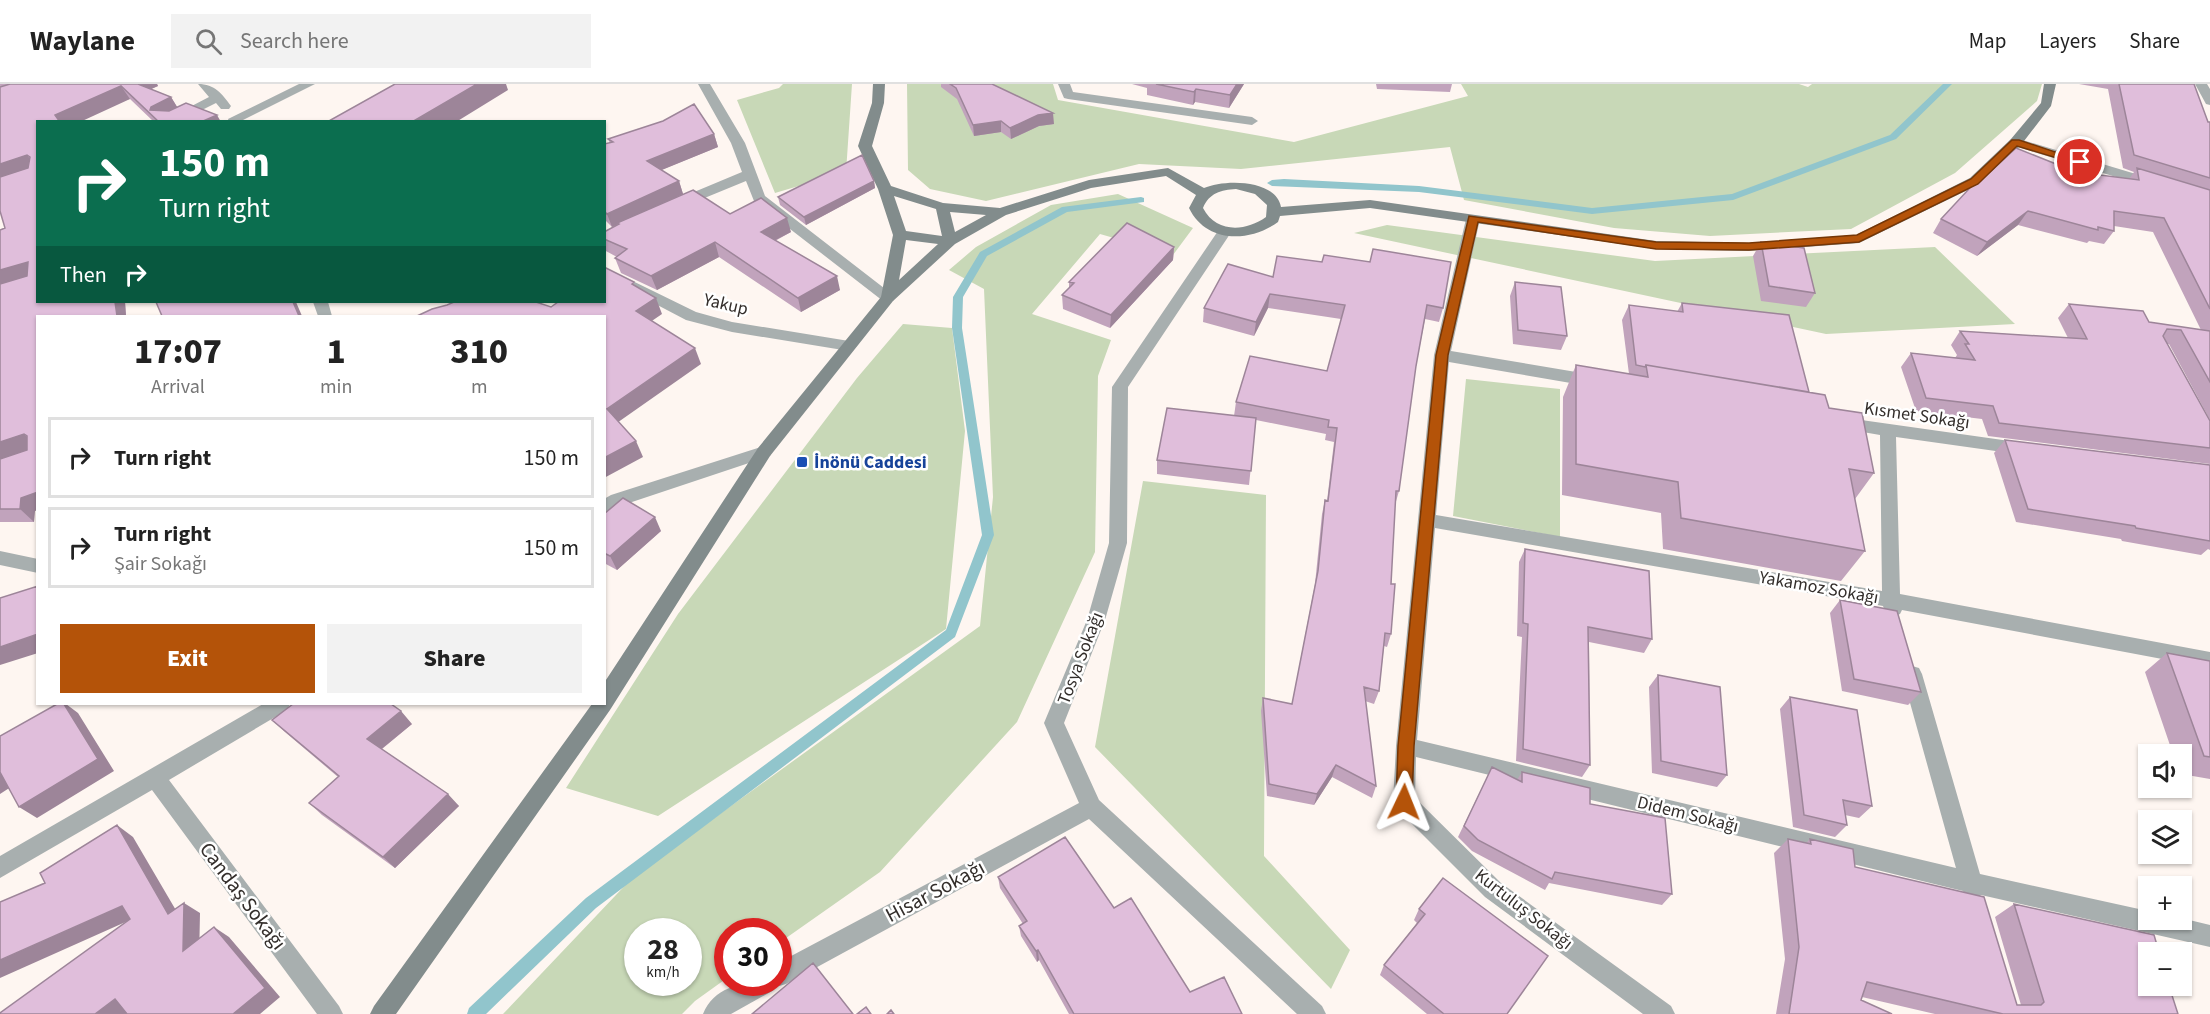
<!DOCTYPE html>
<html lang="en">
<head>
<meta charset="utf-8">
<style>
	:root { --surface:#fff; --page:#f2f2f2; --text:#222; --muted:#767676; --line:#e0e0e0; --accent:#b45309 }
	body { margin:0; font-family:"Source Sans 3",sans-serif; background:var(--page); color:var(--text); height:100vh; display:flex; flex-direction:column; font-size:22px; white-space:nowrap }
	* { box-sizing:border-box; margin:0 }
	p { font-size:20px; color:var(--muted) }
	.icon { flex:none; width:33px; height:33px; fill:none; stroke:currentColor; stroke-width:2; stroke-linecap:round; stroke-linejoin:round }
	.map { position:relative; flex:1; overflow:hidden }
	.side { position:absolute; left:36px; top:231px; width:570px; height:390px; display:flex; flex-direction:column; background:var(--surface); border-radius:0px; box-shadow:0 2px 4px #0004 }
	.side>* { flex:none }
	.banner { position:absolute; left:36px; top:36px; width:570px; height:183px; border-radius:0px; box-shadow:0 2px 4px #0004; background:#0b6e4f; color:#fff; overflow:hidden }
	.controls { position:absolute; left:2138px; top:660px; display:grid; gap:12px }
	.controls a { display:grid; place-items:center; width:54px; height:54px; border-radius:0px; background:var(--surface); box-shadow:0 2px 4px #0004; font-size:30px }
	.speed { position:absolute; left:624px; top:834px; display:flex; gap:12px; font-size:30px; font-weight:700; text-align:center }
	.speed>* { display:grid; place-content:center; width:78px; height:78px; border-radius:50%; background:var(--surface); box-shadow:0 2px 4px #0004; line-height:1 }
	.speed small { font-size:15px; font-weight:400 }
	.speed .limit { border:9px solid #d22; background:#fff; color:#111 }
	.pin { position:absolute; display:grid; place-items:center; width:51px; height:51px; color:#fff; margin:-26px; border:3px solid #fff; border-radius:50%; box-shadow:0 2px 6px #0007 }
	.me { position:absolute; width:66px; margin:-33px; rotate:2deg; stroke-linejoin:round; filter:drop-shadow(0 0 4px #0008) }
	.turn { display:flex; align-items:center; gap:21px; height:126px; padding:0 24px; font-size:27px }
	.turn .icon { width:78px; height:78px; stroke-width:2.5 }
	.turn b { display:block; font-size:42px; line-height:51px }
	.then { display:flex; align-items:center; height:57px; padding:0 24px; background:#0003; gap:12px; font-size:22px }
	.eta { display:flex; justify-content:space-evenly; align-items:center; height:102px; text-align:center }
	.eta b { font-size:36px; font-weight:800; line-height:42px }
	.cta { display:flex; gap:12px; margin-top:auto; padding:12px 24px }
	.cta a { flex:1; height:69px; border-radius:0px; background:var(--accent); color:#fff; font-size:24px; font-weight:800; line-height:69px; text-align:center }
	.cta a+a { background:var(--page); color:var(--text) }
	ul { padding:0; list-style:none }
	li { display:flex; align-items:center; gap:18px; height:81px; margin:0 12px 9px; padding:0 12px; border:3px solid var(--line); border-radius:0px }
	li div { flex:1 }
	li b { display:block; font-size:22px }
	li em { font-style:normal }
	header { display:flex; align-items:center; gap:36px; box-sizing:border-box; height:84px; padding:0 30px; background:var(--surface); border-bottom:2px solid var(--line) }
	header strong { font-size:28px }
	nav { display:flex; gap:33px; margin-inline-start:auto; font-size:21px }
	.search { width:420px; height:54px; background:var(--page); display:flex; align-items:center; gap:15px; box-sizing:border-box; padding:0 21px; border-radius:0px; color:var(--muted); font-size:22px }
	.map>svg:first-child { display:block }
	.green { fill:#c8d8b7; fill-rule:evenodd }
	.lines { fill:none; stroke-linecap:round; stroke-linejoin:round }
	.stream { fill:#91c5cc; fill-rule:evenodd }
	.street { fill:#a8afaf; fill-rule:evenodd }
	.secondary { fill:#828c8c; fill-rule:evenodd }
	.wall { fill:#c1a3bc }
	.shaded-wall { fill:#9d8599 }
	.building { fill:#e0bedb; stroke:#9d8599; stroke-width:1.5 }
	.route { fill:#b45309; stroke:#753606; stroke-width:1.5 }
	.transit-dot { fill:#1a4fb4; stroke:#fff; stroke-width:2 }
	.labels { text-anchor:middle; stroke-width:5; stroke-linejoin:round; paint-order:stroke }
	.street-label { font-size:18px; fill:#332e2b; stroke:#fff }
	.transit-label { font-size:18px; font-weight:bold; fill:#164399; stroke:#fff; text-anchor:start }
	.near-street-label { font-size:21px; fill:#332e2b; stroke:#fff }
</style>
</head>
<body>
<header>
<strong>Waylane</strong>
<div class="search"><svg class="icon" aria-label="search" viewBox="0 0 24 24"><circle cx="10" cy="10" r="6"/><path d="M15 15l6 6"/></svg>Search here</div>
<nav><a>Map</a><a>Layers</a><a>Share</a></nav>
</header>
<div class="map">
<svg width="2210" height="930" viewBox="0 0 2210 930">
	<rect width="100%" height="100%" fill="#fef6f1"/>
	<path class="green" d="M783 0H852L846 88 775 109 737 16 779 4Z
		M907 0H1053L1058 16 1294 58 1468 12 1461 0H1799L1808 3 1812 0H2042L2037 17 1955 89 1851 145 1710 152 1614 144 1464 116 1450 63 1241 85 1139 80 986 117 930 105 908 86Z
		M1118 110 1193 144 1173 171 1100 150 1032 230 1111 256 1098 292 1095 468 1017 638 880 788 779 859 778 848H728L727 894 695 917 682 930H503L634 792 980 542 993 413 984 205 949 186 976 163 1051 121ZM638 848H688V898H638Z
		M1387 141 1655 177 1935 163 2015 240 1826 250 1354 149Z
		M903 240 952 244 965 347 946 545 658 732 566 704 678 530 857 294Z
		M1466 295 1560 305V453L1453 432Z
		M1143 397 1266 411 1264 772 1350 866 1331 905 1095 663Z"/>
	<g class="lines">
		<path class="stream" d="M1943 0H1952L1896 55 1733 116 1592 130 1419 108 1272 102 1267 99 1272 96 1284 95 1419 102 1592 124 1732 110 1890 51Z
			M1141 113 1144 114V118L1067 128 987 172 963 213 962 244 994 451 955 553 596 824 486 930H467L469 924 586 814 946 546 982 451 952 244 953 213 980 168 1062 123Z"/>
		<path class="street" d="M198 0C215 0 222 10 231 22L229 25H221L216 19 178 38H161L209 13Z
			M299 0H315L239 38H229L228 35Z
			M698 0H710L745 59 765 112 893 211 895 214 893 217H883L754 117 746 97 685 122H675L673 119 675 116 742 88 731 59Z
			M1058 0H1070L1073 8 1252 33 1258 37 1252 41 1068 15 1064 14Z
			M2195 0H2207L2210 5V21L2206 20Z
			M2016 54 2159 97 2161 100 2154 104 2149 103 2011 61 2009 58 2011 55Z
			M1473 131 1480 135 1451 267 1594 291 1600 293 1602 297 1600 301 1594 303 1449 278 1436 431 1882 507 1880 351 1834 343 1832 339 1834 335 1840 333 2024 359 2030 361 2032 365 2030 369 2024 371 1896 353 1900 510 2210 568V584L1902 526 1900 530 1893 533 1886 530 1883 522 1435 444 1417 656 1956 784 1902 590 1905 584 1912 582 1919 584 1922 590 1980 790 2148 827V836L2181 834 2210 841V863L1981 811 1973 816 1965 812 1963 807 1416 673 1415 714 1501 799 1671 922 1675 930H1643L1485 813 1397 725 1393 718 1396 662 1434 271 1466 135Z
			M1225 143 1232 147 1128 303 1127 459 1105 536 1064 639 1099 716 1322 922 1326 930H1297L1089 735 786 900 776 903 774 906 731 930H703C716 898 750 898 778 898V879L1079 719 1044 639 1087 536 1109 459 1112 303 1220 144Z
			M604 183 696 228 732 238 849 257 857 262 849 267 732 248 686 236 604 193Z
			M313 218H328L332 232H318Z
			M764 362 770 364 772 368 770 372 623 421 604 430V415L611 411Z
			M0 467 38 475V489L0 481Z
			M263 620H290L287 626 169 696 339 922 343 930H317L152 706 0 794V772Z"/>
		<path class="secondary" d="M873 0H885L884 19 872 62 891 102 943 119 1000 124 1089 96 1168 84 1204 104C1224 95 1276 95 1281 123L1370 116 1656 157 1749 159 1856 151 1970 94 2011 55 2041 19 2044 0H2056L2051 22 2021 61 1980 100 1859 159 1749 167 1656 165 1370 124 1280 132 1278 138C1249 159 1206 159 1189 124L1196 111 1166 92 1091 104 1006 131 955 160 893 217 770 372 610 626 396 930H370L374 922 592 620H604V599L758 364 881 213 893 151 878 105 858 62 872 19ZM1236 105 1255 110 1267 121 1266 133C1245 148 1216 149 1203 124 1209 109 1221 106 1236 105ZM894 112 936 125 942 152 906 147ZM950 128 986 131 955 148ZM906 156 938 160 899 196Z"/>
	</g>
	<path class="wall" d="M0 0H157L158 2 151 5 171 13 177 23 221 38H154L130 15 38 38V218H125L126 232H38L34 438H0V146L5 144Z
		M941 0H992L1054 40 1039 42 1011 55 1001 48 974 52 957 15 941 3Z
		M1132 0H1244L1229 24 1195 18 1193 21 1147 11V4Z
		M1376 0H1452L1450 8 1377 5Z
		M2079 0H2194L2208 38H2210V336L2169 260H2167L2210 337V380L1988 352 1982 335 1916 327 1901 283 1911 269 1955 274 1957 271 1951 261 1960 247 2068 254 2058 234 2069 220 2149 238 2201 246 2153 148 2114 142V147L2104 160 2089 157 2087 159 2018 141 1977 172 1933 149 1941 135 2076 88 2129 95 2134 88 2123 84 2108 5Z
		M714 50 718 63 661 86 679 97 683 110 730 130 791 148 775 157 840 206 801 228 719 173 657 206 621 189 615 174 617 173 604 166V148L618 141 612 143 604 135V60L610 59 608 55Z
		M874 97 875 104 806 141 780 121 778 113Z
		M1761 158 1815 209 1806 223 1761 217 1753 172Z
		M1174 163 1173 176 1110 244 1063 225 1062 211 1069 204V198Z
		M1273 193 1443 224 1439 238 1425 235 1416 282 1399 407 1395 421 1391 500V550L1387 563 1384 562 1379 607 1374 620 1365 617 1376 702 1372 714 1332 693 1314 721 1267 712 1261 627 1263 614 1292 620 1315 500 1322 430 1325 416 1327 417 1334 358 1325 356 1326 350 1256 336 1249 401 1157 390V376L1234 332 1236 318 1327 287 1341 235 1268 224 1254 252 1203 238 1204 224Z
		M1515 198 1567 252 1561 266 1513 260 1510 212Z
		M1682 219 1809 308 1829 324 1874 389 1855 415 1865 467 1841 497 1663 465 1661 429 1562 411 1563 313 1576 281 1629 290 1622 236 1629 221 1677 228Z
		M2005 356 2210 381V466L2208 465 2201 471 2122 457 2121 455 2016 438 1994 369Z
		M604 430 661 447 617 486 604 479Z
		M1525 465 1652 555 1644 569 1589 558 1590 681 1582 693 1516 677 1522 553 1517 552 1519 478Z
		M1840 516 1921 608 1908 621 1842 607 1830 529Z
		M2167 569 2210 577V695L2181 690V670H2173L2145 588Z
		M1658 591 1727 691 1717 703 1652 689 1649 603Z
		M1790 613 1872 722 1859 734 1845 731 1847 741 1835 753 1793 743 1780 625Z
		M272 636 412 640 382 665 459 722 395 784 322 731 309 719 338 693 285 648Z
		M1492 683 1517 696 1522 688 1590 720 1672 810 1662 821 1549 799 1545 806 1472 767 1458 753Z
		M1788 755 1806 759 1810 755 1855 783 2017 921H2021L1995 833 2014 820 2178 930H1935L1862 913 1861 916 1892 930H1776L1785 875 1774 769Z
		M998 793 1114 824 1190 908 1242 930H1069L1039 876 1037 878 1021 852 1019 842 1023 840 1000 804Z
		M1443 794 1507 930H1427L1380 891 1384 881 1417 839 1414 836 1419 825Z"/>
	<path class="shaded-wall" d="M133 0H157L158 2 140 10Z
		M477 0H506L508 6 456 38H412Z
		M1237 0H1244L1229 24 1230 11Z
		M121 2 130 15 80 38H60L55 31Z
		M1196 5 1195 18 1193 21 1194 8Z
		M171 13 179 26 160 36 150 26 151 23Z
		M1053 29 1054 40 1039 42 1011 55 1010 44 1038 31Z
		M217 31 221 38H201Z
		M1001 37V48L974 52 973 41Z
		M714 50 718 63 652 90 647 77Z
		M27 71 37 84 0 96V80Z
		M679 97 683 110 612 143 607 130Z
		M874 97 875 104 806 141 804 133Z
		M2028 127 2018 141 1977 172 1987 158Z
		M787 134 791 148 764 162 761 148Z
		M715 158 719 173 657 206 651 192Z
		M1174 163 1173 176 1110 244 1111 231Z
		M28 178 38 189 0 203V186Z
		M837 192 840 206 801 228 798 214Z
		M1270 210 1268 224 1254 252 1256 238Z
		M656 214 662 230 643 243 636 227Z
		M115 218H125L126 232H117Z
		M293 218H296L302 232H299Z
		M695 264 701 280 614 341 607 325Z
		M24 350 37 363 0 376V358Z
		M636 357 643 373 604 394V374Z
		M38 408V426L35 427 34 438 20 425 21 414Z
		M655 433 661 447 617 486 610 472Z
		M38 550V569L0 581V563Z
		M64 620H66L78 629 114 687 37 734 19 723Z
		M401 627 412 640 379 667 367 655Z
		M1336 681 1332 693 1314 721 1317 710Z
		M0 687 17 699 0 710Z
		M448 710 459 722 395 784 383 773Z
		M117 741 133 753 184 840V819L200 829 199 877 183 867 168 830Z
		M122 822 139 832 0 894V876Z
		M214 843 229 853 280 913 260 930H233Z
		M1038 866 1039 876 1037 878 1036 867Z
		M115 915 133 925 126 930H95Z"/>
	<path class="building" d="M10 0H138L171 13 151 23 150 26 169 27 186 19 217 31 201 38H159L121 2 55 31 60 38H38V218H115L117 232H38V408L21 414 20 425H0V375L27 366V352L24 350 0 358V200L27 192 28 178 0 186V146L5 144 0 127V93L28 84 30 73 27 71 0 80V3Z
		M395 0H477L412 38H327Z
		M950 0H992L1053 29 1038 31 1010 44 1001 37 973 41 956 4Z
		M1156 0H1237L1230 11 1196 5 1194 8Z
		M2119 0H2194L2208 38H2210V94L2134 71Z
		M694 20 714 50 647 77 679 97 607 130 604 127V60L613 58 608 55 663 37Z
		M2016 64 2076 88 2139 96 2137 84 2210 106V225L2164 134 2114 127V147L2098 143V146L2028 127 1987 158 1941 135 1980 93 1990 88Z
		M862 71 874 97 804 133 778 113Z
		M693 106 730 130 761 114 787 134 761 148 837 192 798 214 715 158 651 192 615 174 627 165 604 155V148L619 140 617 139Z
		M1127 139 1174 163 1111 231 1062 211 1074 199 1069 198Z
		M1761 158 1804 164 1815 209 1769 202Z
		M1373 165 1451 178 1443 224 1427 221 1416 282 1399 407H1396L1391 500H1395L1391 550 1385 549 1379 607 1364 603 1376 702 1336 681 1317 710 1269 700 1263 614 1292 620 1318 487 1325 416 1328 417 1337 344 1328 343 1329 336 1236 318 1250 272 1327 287 1345 221 1270 210 1256 238 1204 224 1228 180 1273 193 1277 172 1322 178 1324 171 1370 178Z
		M604 183 634 198 632 200 656 214 636 227 695 264 607 325 636 357 604 374V232H417L432 225 447 221 454 218H536L551 223 558 218H604Z
		M1515 198 1561 203 1567 252 1518 246Z
		M156 218H293L299 232H162Z
		M1682 219 1789 231 1809 308 1646 281 1645 283 1636 281 1629 221 1683 228Z
		M2069 220 2143 227 2149 238 2210 247V298L2181 246 2167 245 2163 252 2210 337V364L1999 339 1993 322 1926 314 1911 269 1975 276 1965 260H1969L1960 247 2087 255Z
		M1576 281 1648 293 1646 281 1825 311 1829 324 1862 329 1874 389 1849 385 1865 467 1681 434 1678 398 1576 380Z
		M1167 324 1256 334 1251 387 1157 376Z
		M2005 356 2210 381V457L2136 444 2135 442 2028 425Z
		M623 414 655 433 610 472 604 469V430Z
		M1525 465 1649 487 1652 555 1588 543 1590 681 1523 665 1528 540 1523 539Z
		M38 502V550L0 563V514Z
		M1840 516 1897 527 1921 608 1854 595Z
		M2167 569 2210 577V673L2204 672Z
		M1658 591 1720 603 1727 691 1661 677Z
		M1790 613 1857 626 1872 722 1843 716 1847 741 1804 731Z
		M57 620H64L98 675 19 723 0 688V652Z
		M293 620H391L401 627 367 655 448 710 383 773 309 719 339 692 272 636Z
		M1492 683 1522 698V688L1590 704V720L1665 734 1672 810 1555 788 1552 795 1478 756 1464 742Z
		M117 741 168 830 184 819 183 867 214 843 265 904 233 930H127L115 915 95 930H0V929L130 835 122 822 0 876V818L45 799 40 789Z
		M1065 753 1114 824 1131 814 1190 908 1224 893 1242 930H1074L1038 866 1036 867 1019 842 1027 837 998 793Z
		M1788 755 1811 760 1810 755 1853 765 1855 783 1984 813 2017 921H2041L2044 918 2014 820 2154 851 2159 868H2148V902H2169L2178 930H2003L1867 898 1861 916 1892 930H1789L1799 863Z
		M1443 794 1548 872 1507 930H1444L1384 881 1425 830 1419 825Z
		M813 879 853 930H752Z
		M866 923 871 930H857Z
		M891 926 894 930H887Z"/>
	<path class="route" d="M2012 56H2019L2085 78 2080 81 2017 62 1978 100 1859 158 1749 166 1656 165 1478 138 1448 271 1414 662 1412 718 1409 724 1404 726 1398 724 1396 718 1398 662 1436 271 1469 132 1656 158 1749 159 1857 151 1971 95Z"/>
	<rect class="transit-dot" x="796" y="372" width="12" height="12" rx="3"/>
	<g class="labels">
		<g class="street-label">
			<text transform="translate(726 220) rotate(13)" y="6">Yakup</text>
			<text transform="translate(1917 331) rotate(8)" y="6">Kısmet Sokağı</text>
			<text transform="translate(1819 503) rotate(10)" y="6">Yakamoz Sokağı</text>
			<text transform="translate(1080 574) rotate(-69)" y="6">Tosya Sokağı</text>
			<text transform="translate(1688 730) rotate(14)" y="6">Didem Sokağı</text>
			<text transform="translate(1524 825) rotate(38)" y="6">Kurtuluş Sokağı</text>
		</g>
		<g class="transit-label">
			<text x="814" y="384">İnönü Caddesi</text>
		</g>
		<g class="near-street-label">
			<text transform="translate(935 807) rotate(-28)" y="7">Hisar Sokağı</text>
			<text transform="translate(243 812) rotate(53)" y="7">Candaş Sokağı</text>
		</g>
	</g>
</svg>
<div class="controls">
<a><svg class="icon" aria-label="sound" viewBox="0 0 24 24"><path d="M4 9h4l5-4v14l-5-4H4zM17 9q2 3 0 6"/></svg></a>
<a><svg class="icon" aria-label="layers" viewBox="0 0 24 24"><path d="M12 4l9 5-9 5-9-5zM3 14l9 5 9-5"/></svg></a>
<a>+</a>
<a>−</a>
</div>
<div class="speed"><div>28<small>km/h</small></div><div class="limit">30</div></div>
<div class="pin" style="left:2080px;top:78px;background:#d93025"><svg class="icon" aria-label="arrive" viewBox="0 0 24 24"><path d="M6 21V4h12l-3 4 3 4H6"/></svg></div>
<svg class="me" style="left:1404px;top:718px" viewBox="-20 -20 40 40"><path d="M0-17L14 15 0 8-14 15z" fill="#b45309" stroke="#fff" stroke-width="4"/></svg>
<div class="banner">
<div class="turn"><svg class="icon" aria-label="right" viewBox="0 0 24 24"><path d="M7 20v-9h11M14 6l5 5-5 5"/></svg><div><b>150 m</b>Turn right</div></div>
<div class="then">Then<svg class="icon" aria-label="right" viewBox="0 0 24 24"><path d="M7 20v-9h11M14 6l5 5-5 5"/></svg></div>
</div>
<section class="side">
<div class="eta">
<div><b>17:07</b><p>Arrival</p></div>
<div><b>1</b><p>min</p></div>
<div><b>310</b><p>m</p></div>
</div>
<ul>
<li><svg class="icon" aria-label="right" viewBox="0 0 24 24"><path d="M7 20v-9h11M14 6l5 5-5 5"/></svg><div><b>Turn right</b></div><em>150 m</em></li>
<li><svg class="icon" aria-label="right" viewBox="0 0 24 24"><path d="M7 20v-9h11M14 6l5 5-5 5"/></svg><div><b>Turn right</b><p>Şair Sokağı</p></div><em>150 m</em></li>
</ul>
<div class="cta"><a>Exit</a><a>Share</a></div>
</section>
</div>
</body>
</html>
